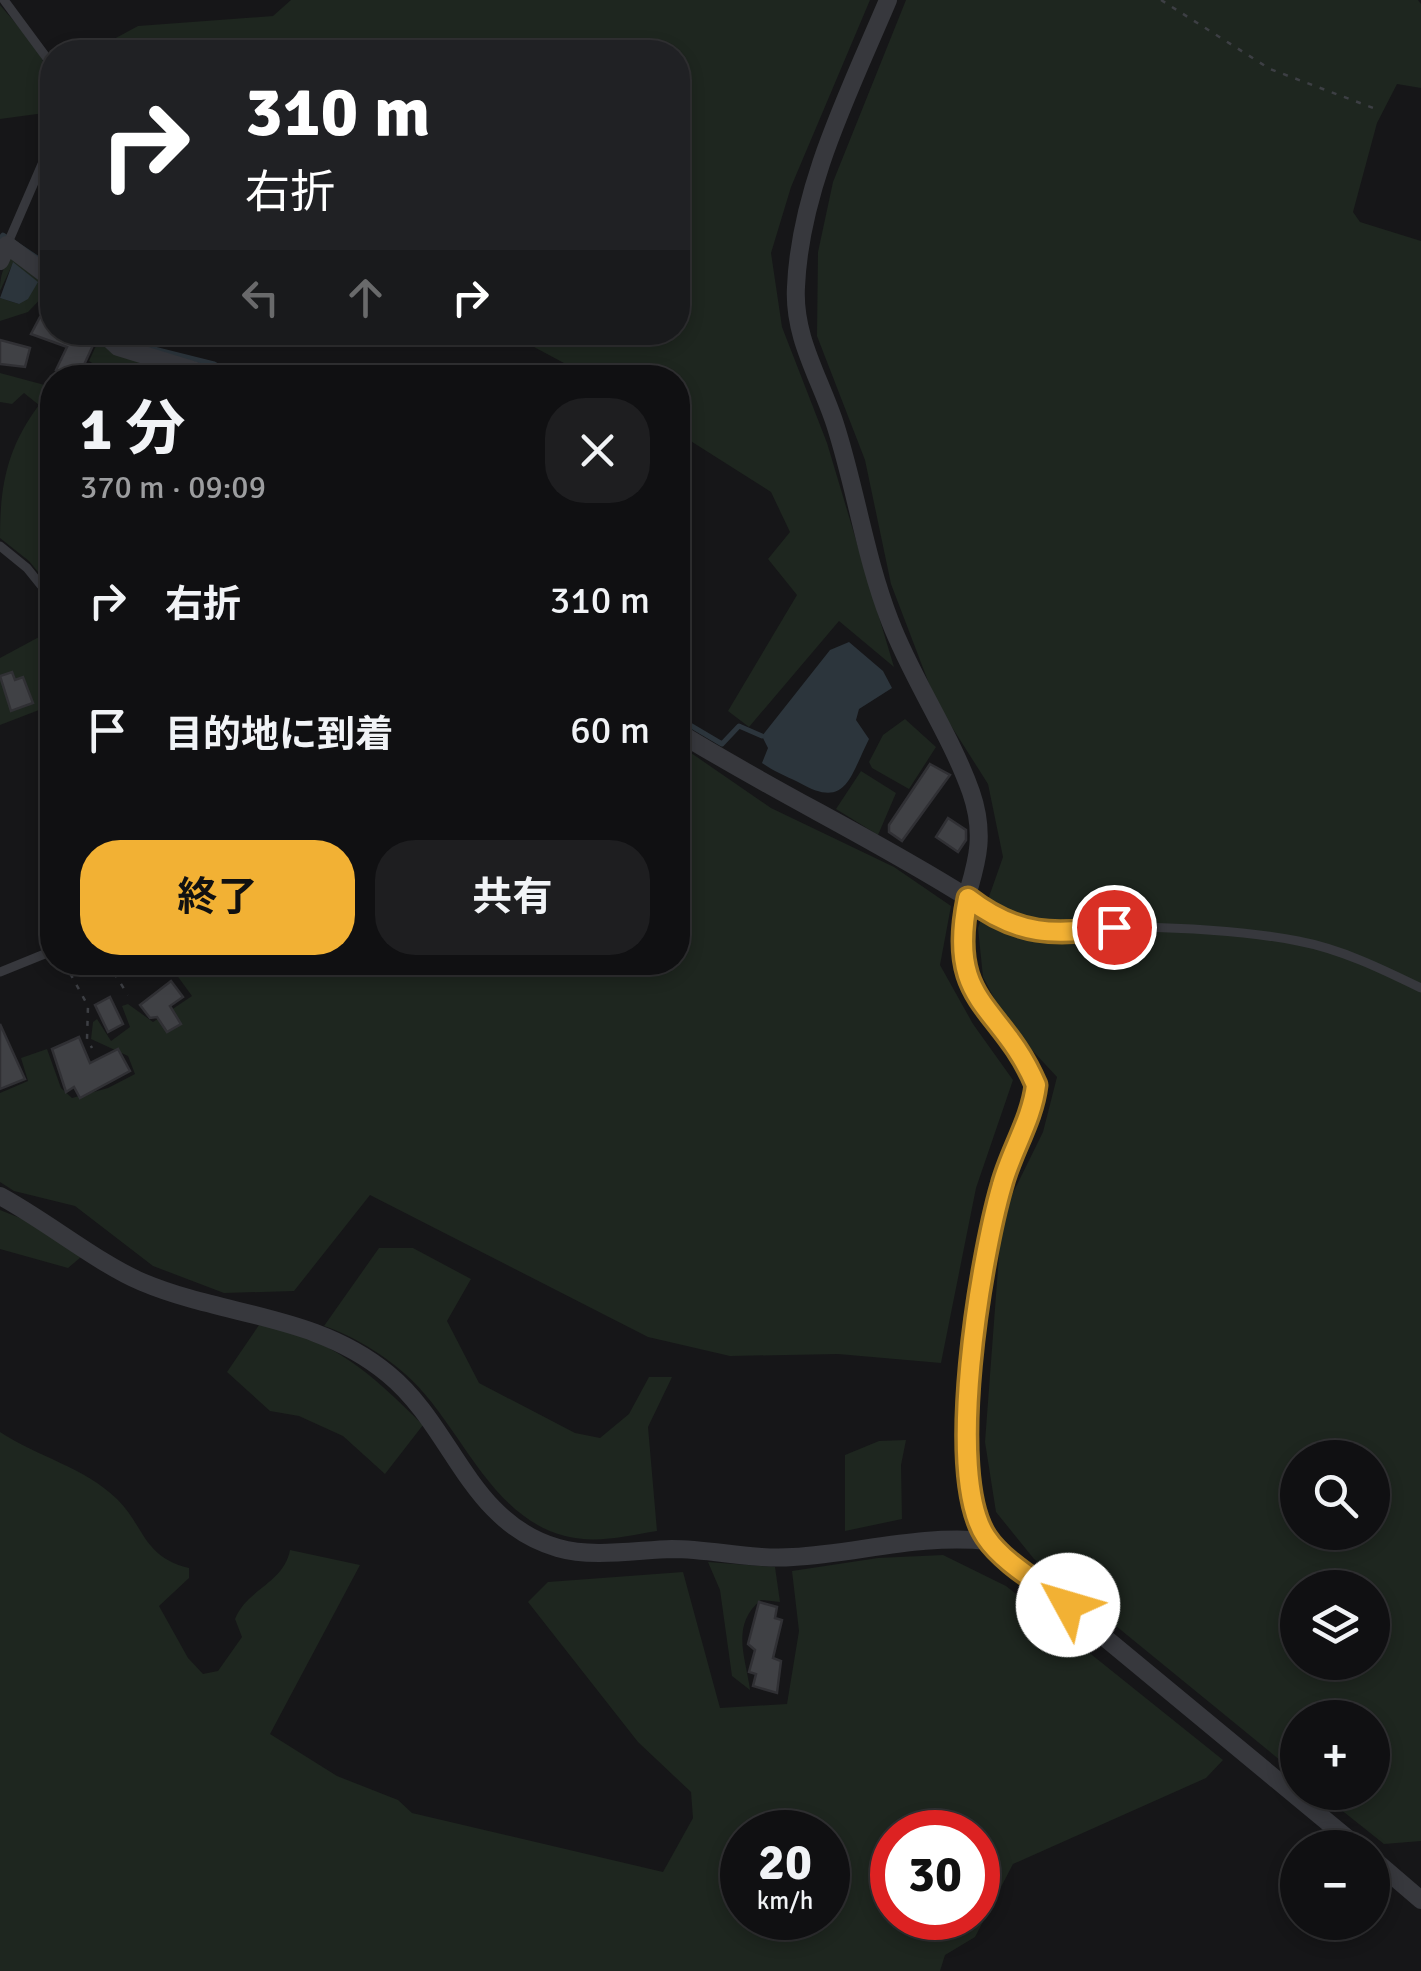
<!DOCTYPE html>
<html lang="ja">
<head>
<meta charset="utf-8">
<style>
	:root { --surface:#101012; --page:#1e1e20; --text:#f1f3f6; --muted:#9c9d9f; --line:#303032; --accent:#f2b134 }
	body { margin:0; font-family:Signika,"Noto Sans JP",sans-serif; background:var(--page); color:var(--text); height:100vh; display:flex; flex-direction:column; font-size:38px; white-space:nowrap }
	* { box-sizing:border-box; margin:0 }
	p { font-size:32px; color:var(--muted) }
	.icon { flex:none; width:55px; height:55px; fill:none; stroke:currentColor; stroke-width:2; stroke-linecap:round; stroke-linejoin:round }
	.map { position:relative; flex:1; overflow:hidden }
	.panel { position:absolute; left:40px; top:365px; width:650px; height:610px; display:flex; flex-direction:column; background:var(--surface); border-radius:40px; box-shadow:0 5px 15px #0003,0 0 0 2px var(--line) }
	.panel>* { flex:none }
	.hud { position:absolute; left:40px; top:40px; width:650px; height:305px; border-radius:40px; box-shadow:0 5px 15px #0003,0 0 0 2px var(--line); background:#202124; color:#fff; overflow:hidden }
	.controls { position:absolute; left:1280px; top:1440px; display:grid; gap:20px }
	.controls a { display:grid; place-items:center; width:110px; height:110px; border-radius:50%; background:var(--surface); box-shadow:0 5px 15px #0003,0 0 0 2px var(--line); font-size:50px }
	.speed { position:absolute; left:720px; top:1810px; display:flex; gap:20px; font-size:50px; font-weight:700; text-align:center }
	.speed>* { display:grid; place-content:center; width:130px; height:130px; border-radius:50%; background:var(--surface); box-shadow:0 5px 15px #0003,0 0 0 2px var(--line); line-height:1 }
	.speed small { font-size:25px; font-weight:400 }
	.speed .limit { border:15px solid #d22; background:#fff; color:#111 }
	.pin { position:absolute; display:grid; place-items:center; width:85px; height:85px; color:#fff; margin:-42px; border:5px solid #fff; border-radius:50%; box-shadow:0 2px 10px #0007 }
	.me { position:absolute; width:110px; margin:-55px; rotate:309deg; stroke-linejoin:round; filter:drop-shadow(0 0 8px #0008) }
	.turn { display:flex; align-items:center; gap:35px; height:210px; padding:0 40px; font-size:45px }
	.turn .icon { width:130px; height:130px; stroke-width:2.5 }
	.turn b { display:block; font-size:70px; line-height:85px }
	.lanes { display:flex; align-items:center; height:95px; padding:0 40px; background:#0003; justify-content:center; gap:50px; direction:ltr }
	.lanes .off { opacity:.35 }
	.round { display:grid; place-items:center; flex:none; width:105px; height:105px; border-radius:40px; background:var(--page) }
	.head { display:flex; align-items:center; justify-content:space-between; height:170px; padding:0 40px }
	h1 { font-size:60px; font-weight:700; line-height:75px }
	.button { display:flex; gap:20px; margin-top:auto; padding:20px 40px }
	.button a { flex:1; height:115px; border-radius:40px; background:var(--accent); color:#111; font-size:40px; font-weight:700; line-height:115px; text-align:center }
	.button a+a { background:var(--page); color:var(--text) }
	ul { padding:0; list-style:none }
	li { display:flex; align-items:center; gap:30px; height:130px; padding:0 40px }
	li div { flex:1 }
	li b { display:block; font-size:38px }
	li em { font-style:normal }
	.map>svg:first-child { display:block }
	.green { fill:#1e261f; fill-rule:evenodd }
	.water { fill:#2c353c }
	.lines { fill:none; stroke-linecap:round; stroke-linejoin:round }
	.stream { stroke:#2c353c; stroke-width:5 }
	.building { fill:#404145; stroke:#303034; stroke-width:2.5 }
	.path { stroke:#3d3f44; stroke-width:2.5; stroke-dasharray:5 8; stroke-linecap:butt }
	.lane { stroke:#37383d; stroke-width:9 }
	.street { stroke:#37383d; stroke-width:18 }
	.route-casing { stroke:#9d7322; stroke-width:25 }
	.route { stroke:#f2b134; stroke-width:18 }
</style>
</head>
<body>
<div class="map">
<svg width="1421" height="1971" viewBox="0 0 1421 1971">
	<rect width="100%" height="100%" fill="#161618"/>
	<path class="green" d="M291 0H870L791 187 771 253 782 327 827 443 894 667 839 621 749 727 728 711 797 595 768 559 790 532 771 492 678 433V378L590 377 508 333 678 332V52H90L138 26 273 16Z
		M906 0H1418L1421 4V88L1397 84 1377 123 1353 212 1360 222 1421 241V1841L1384 1844 1320 1793 1372 1792V1718H1298L1297 1774 1034 1559 996 1512 985 1442 1002 1215 1043 1132 1057 1077 1007 1023 983 977 978 928 1003 857 988 784 936 702 891 584 865 460 817 336 818 252 833 182ZM1298 1458H1372V1532H1298ZM1298 1588H1372V1662H1298Z
		M0 5C34 45 52 57 52 112L0 119Z
		M16 255 48 279 51 288 28 312 0 321V298L19 304 13 263 0 291C0 277 3 262 16 255Z
		M100 337 206 377H115L89 361Z
		M0 373 52 387V589L29 561 0 538C0 485 7 448 39 405L24 393 12 404 0 402Z
		M52 630V705L0 725V658Z
		M905 719 936 747 909 789 872 768 869 762 883 735Z
		M678 744 771 808 894 867 951 906 940 965 973 1024 1013 1080 976 1188 941 1363 838 1354 730 1356 648 1337 370 1195 294 1291 224 1293 153 1266 75 1206 14 1191 0 1182V1093L28 1081 21 1058 47 1049 61 1088 72 1098 108 1088 135 1074 128 1056 91 1039 93 1022 97 1019 111 1041 130 1027 122 1006 128 1004 153 1022 192 996 168 963 678 962Z
		M861 771 896 793 878 835 836 809Z
		M0 1210 35 1224 81 1257 68 1268 0 1249Z
		M379 1248H413L471 1279 447 1321 479 1383 575 1433 600 1438 629 1414 649 1377H672L648 1427 657 1531C626 1536 596 1544 565 1536 487 1516 460 1421 404 1373 383 1354 351 1335 324 1326Z
		M259 1325C333 1337 371 1374 423 1425L385 1474 343 1436 299 1416 270 1411 227 1372Z
		M0 1432C38 1457 84 1467 117 1499 145 1527 143 1557 189 1568V1578L159 1606 188 1658 203 1674 218 1671 242 1637 235 1619C247 1589 284 1583 290 1550L360 1565 270 1734 337 1776 398 1800 412 1813 663 1872 693 1818 691 1792 638 1742 528 1602 548 1582 683 1572 720 1708 787 1704 799 1631 792 1571 878 1558 943 1555 1006 1586 1223 1760 1206 1778 1013 1864 975 1937 945 1955 940 1971H0ZM742 1832H828V1918H742ZM892 1832H978V1918H892Z
		M906 1440 901 1465 902 1519 845 1531V1455L879 1441Z
		M708 1562 775 1567 780 1602 761 1600C730 1625 746 1658 750 1690L732 1676 720 1590Z"/>
	<path class="water" d="M13 262 38 282 28 299 19 304 0 298Z
		M849 642 883 671 892 688 859 709 856 720 869 739C849 779 846 810 798 782 786 776 773 771 762 763L768 748 762 736 830 650Z"/>
	<g class="lines">
		<path class="stream" d="M0 239 3 235 52 268
			M146 347 214 364 237 378
			M678 718 722 744 739 726 762 736"/>
	</g>
	<path class="building" d="M40 317 52 321V332H70L94 343 78 378 56 370 67 347 31 334Z
		M0 340 30 348 25 367 0 364Z
		M12 672 15 680 23 677 33 703 11 711 0 676Z
		M930 764 950 775 902 841 889 832V825Z
		M948 818 966 830V840L958 852 936 837Z
		M171 981 183 997 170 1006 181 1024 167 1032 157 1017 150 1018 140 1005Z
		M110 997 123 1024 108 1032 95 1005Z
		M0 1024 25 1079 0 1089Z
		M79 1037 90 1063 118 1049 130 1071 80 1098 74 1087 66 1092 52 1049Z
		M759 1602 777 1607 775 1618 782 1620 773 1658 781 1661 777 1693 753 1686 756 1674 749 1672 755 1650 748 1644Z"/>
	<g class="lines">
		<path class="path" d="M1161 0 1270 69 1376 109
			M64 962 88 1006 87 1039 92 1048
			M107 962 128 995
			M163 962 169 971"/>
		<path class="lane" d="M4 0 52 65
			M7 245 52 141
			M0 546 27 568 52 599
			M968 898C1029 945 1067 927 1137 927 1189 928 1247 931 1298 941 1341 949 1382 969 1421 988
			M0 972 52 951"/>
		<path class="street" d="M888 0C850 90 800 188 796 287 793 337 820 378 835 424 856 489 865 557 890 621 912 679 950 733 971 792 996 864 952 896 961 955 968 1006 1016 1040 1036 1085 1032 1118 1014 1147 1003 1179 976 1260 947 1465 988 1541L1359 1848
			M0 261 7 245 52 279
			M102 332 118 347 219 378
			M678 732C773 791 873 838 968 898
			M0 1196C45 1220 99 1264 142 1282 225 1317 316 1314 388 1374 454 1428 468 1522 558 1548 592 1558 637 1550 672 1549 712 1549 752 1560 793 1557 859 1553 920 1534 988 1541
			M1372 1858 1421 1900"/>
	</g>
	<g class="lines">
		<defs>
			<path id="route" d="M1068 1605C1043 1585 1003 1563 986 1537 944 1475 981 1257 1002 1185 1011 1151 1032 1120 1036 1085 1001 1003 946 1005 968 898 1017 936 1055 936 1114 927"/>
		</defs>
		<use href="#route" class="route-casing"/>
		<use href="#route" class="route"/>
	</g>
</svg>
<div class="controls">
<a><svg class="icon" aria-label="search" viewBox="0 0 24 24"><circle cx="10" cy="10" r="6"/><path d="M15 15l6 6"/></svg></a>
<a><svg class="icon" aria-label="layers" viewBox="0 0 24 24"><path d="M12 4l9 5-9 5-9-5zM3 14l9 5 9-5"/></svg></a>
<a>+</a>
<a>−</a>
</div>
<div class="speed"><div>20<small>km/h</small></div><div class="limit">30</div></div>
<div class="pin" style="left:1114px;top:927px;background:#d93025"><svg class="icon" aria-label="arrive" viewBox="0 0 24 24"><path d="M6 21V4h12l-3 4 3 4H6"/></svg></div>
<svg class="me" style="left:1068px;top:1605px" viewBox="-20 -20 40 40"><circle r="19" fill="#fff"/><path d="M0-13L10 11 0 6-10 11z" fill="#f2b134"/></svg>
<div class="hud">
<div class="turn"><svg class="icon" aria-label="right" viewBox="0 0 24 24"><path d="M7 20v-9h11M14 6l5 5-5 5"/></svg><div><b>310 m</b>右折</div></div>
<div class="lanes"><svg class="icon off" aria-label="left" viewBox="0 0 24 24"><path d="M17 20v-9H6M10 6l-5 5 5 5"/></svg><svg class="icon off" aria-label="ahead" viewBox="0 0 24 24"><path d="M12 20V5M6 11l6-6 6 6"/></svg><svg class="icon" aria-label="right" viewBox="0 0 24 24"><path d="M7 20v-9h11M14 6l5 5-5 5"/></svg></div>
</div>
<section class="panel">
<div class="head"><div><h1>1 分</h1><p>370 m · 09:09</p></div><a class="round"><svg class="icon" aria-label="close" viewBox="0 0 24 24"><path d="M6 6l12 12M18 6L6 18"/></svg></a></div>
<ul>
<li><svg class="icon" aria-label="right" viewBox="0 0 24 24"><path d="M7 20v-9h11M14 6l5 5-5 5"/></svg><div><b>右折</b></div><em>310 m</em></li>
<li><svg class="icon" aria-label="arrive" viewBox="0 0 24 24"><path d="M6 21V4h12l-3 4 3 4H6"/></svg><div><b>目的地に到着</b></div><em>60 m</em></li>
</ul>
<div class="button"><a>終了</a><a>共有</a></div>
</section>
</div>
</body>
</html>
